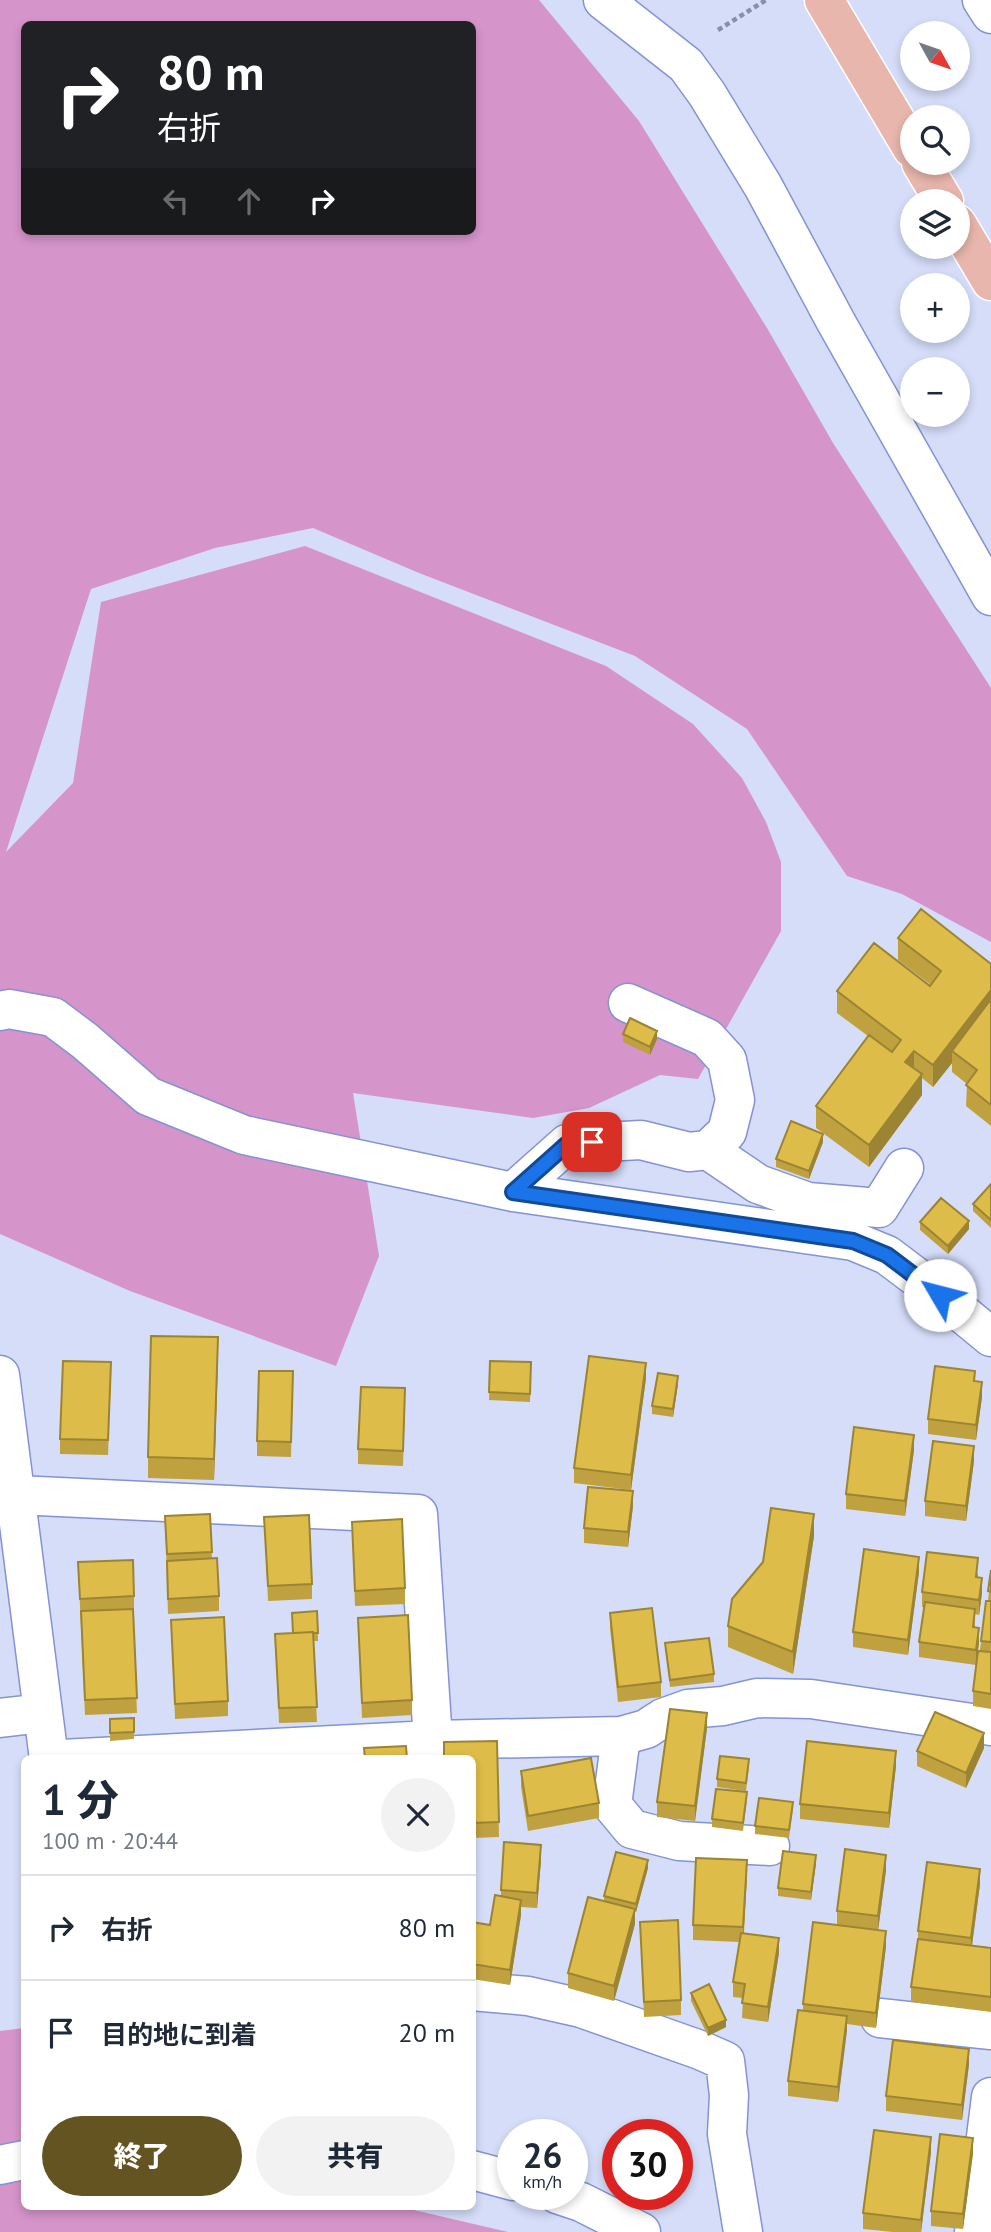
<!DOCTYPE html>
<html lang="ja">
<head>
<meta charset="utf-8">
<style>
	:root { --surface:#fff; --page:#f2f2f3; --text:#1f2937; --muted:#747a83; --line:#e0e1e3; --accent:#635421 }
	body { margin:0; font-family:"PT Sans","Noto Sans JP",sans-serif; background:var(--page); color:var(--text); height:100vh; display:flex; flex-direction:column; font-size:26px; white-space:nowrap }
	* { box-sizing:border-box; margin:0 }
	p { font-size:23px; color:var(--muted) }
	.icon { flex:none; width:38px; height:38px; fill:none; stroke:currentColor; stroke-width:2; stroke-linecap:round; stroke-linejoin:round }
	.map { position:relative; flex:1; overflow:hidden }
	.drawer { position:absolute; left:21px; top:1755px; width:455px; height:455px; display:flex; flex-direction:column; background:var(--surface); border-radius:10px; box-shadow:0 4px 10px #0003 }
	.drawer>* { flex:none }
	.banner { position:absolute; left:21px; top:21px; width:455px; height:214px; border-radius:10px; box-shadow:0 4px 10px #0003; background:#202124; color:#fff; overflow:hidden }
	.needle { width:46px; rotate:130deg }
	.fabs { position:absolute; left:900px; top:21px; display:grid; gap:14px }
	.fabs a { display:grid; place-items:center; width:70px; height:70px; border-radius:50%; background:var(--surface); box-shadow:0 4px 10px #0003; font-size:35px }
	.speed { position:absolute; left:497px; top:2119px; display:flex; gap:14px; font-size:35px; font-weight:700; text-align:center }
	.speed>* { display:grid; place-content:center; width:91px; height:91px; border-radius:50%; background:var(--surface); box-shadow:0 4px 10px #0003; line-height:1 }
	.speed small { font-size:18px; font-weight:400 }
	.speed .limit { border:10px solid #d22; background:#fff; color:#111 }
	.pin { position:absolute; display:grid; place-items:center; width:60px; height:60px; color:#fff; margin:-30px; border-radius:14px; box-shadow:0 4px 10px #0006 }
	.me { position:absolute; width:77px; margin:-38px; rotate:307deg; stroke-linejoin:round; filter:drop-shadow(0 0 5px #0008) }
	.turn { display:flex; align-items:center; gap:24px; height:147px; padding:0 21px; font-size:32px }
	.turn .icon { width:91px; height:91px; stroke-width:2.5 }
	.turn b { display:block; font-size:49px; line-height:60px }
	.lanes { display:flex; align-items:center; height:66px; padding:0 21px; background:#0003; justify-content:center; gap:35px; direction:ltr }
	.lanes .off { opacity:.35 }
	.round { display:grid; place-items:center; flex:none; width:74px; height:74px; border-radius:37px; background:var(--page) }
	.summary { display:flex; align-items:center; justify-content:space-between; height:119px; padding:0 21px }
	h1 { font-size:42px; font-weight:800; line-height:52px }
	.action { display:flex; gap:14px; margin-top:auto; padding:14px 21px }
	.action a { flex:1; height:80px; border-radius:42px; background:var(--accent); color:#fff; font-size:28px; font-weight:800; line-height:80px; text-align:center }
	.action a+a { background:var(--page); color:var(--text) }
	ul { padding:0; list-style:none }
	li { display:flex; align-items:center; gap:21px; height:105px; padding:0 21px; border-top:2px solid var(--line) }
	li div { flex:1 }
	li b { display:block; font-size:26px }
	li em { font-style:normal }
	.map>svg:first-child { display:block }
	.green { fill:#d594ca; fill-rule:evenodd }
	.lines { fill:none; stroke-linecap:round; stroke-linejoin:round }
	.minor-casing { stroke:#8393d3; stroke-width:41 }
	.major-casing { stroke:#fff; stroke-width:41 }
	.path { stroke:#888fa9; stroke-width:4.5; stroke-dasharray:5 3.5; stroke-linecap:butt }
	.minor { stroke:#fff; stroke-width:38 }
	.major { stroke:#e8b6ac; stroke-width:38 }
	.wall { fill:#bfa23f }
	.shaded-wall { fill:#9b8433 }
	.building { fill:#debc49; stroke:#9b8433; stroke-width:2 }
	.route-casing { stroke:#114b97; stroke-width:18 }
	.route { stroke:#1a73e8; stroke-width:12 }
</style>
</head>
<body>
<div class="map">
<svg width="991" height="2232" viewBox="0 0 991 2232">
	<rect width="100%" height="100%" fill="#d5ddf9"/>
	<path class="green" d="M0 0H539L639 121 767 328 833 443 991 688V942L902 894 847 876 747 729 635 656 419 573 313 528 215 548 91 589 6 852 73 783 101 602 305 546 606 666 693 724 742 778 766 822 781 862V931L698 1079 660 1075 589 1108 533 1118 353 1093 379 1256 336 1366 130 1291 0 1234ZM24 24H472V231H24Z
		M24 2028V2207H401L508 2232H0V2031Z"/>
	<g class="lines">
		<defs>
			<path id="minor" d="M603 0 686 65 707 94 763 186 836 322 991 596
				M982 0 991 14
				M0 1011 9 1009 53 1017 85 1041 148 1096 244 1135 513 1192 853 1241 887 1255 940 1295 991 1337
				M708 1150 758 1184 808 1202 879 1208 904 1168
				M513 1192 567 1144 641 1140 689 1152 708 1150 727 1132 735 1100 727 1060 707 1038 628 1003
				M0 1375 49 1759
				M17 1495 418 1514 433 1740
				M0 1718 43 1713
				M621 1736 612 1805 632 1829 679 1841 770 1846
				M61 1759 433 1740 621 1736 646 1729 663 1718 688 1709 723 1706 757 1698 811 1699 991 1726
				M472 1991 528 1996 581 2008 700 2050 725 2061 729 2095 727 2134 743 2232
				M880 2018 991 2030
				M0 2165 24 2160
				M472 2170 513 2181
				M557 2194 581 2202 641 2232
				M974 2232 991 2097"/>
			<path id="major" d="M824 0 912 148
				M921 163 944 201
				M957 224 991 281"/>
		</defs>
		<use href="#minor" class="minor-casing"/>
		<use href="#major" class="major-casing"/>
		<path class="path" d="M718 30 766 0"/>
		<use href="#minor" class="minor"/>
		<use href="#major" class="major"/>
	</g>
	<path class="wall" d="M898 938 991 964V1126L966 1106 967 1084 952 1072V1063L933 1087 922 1078V1095L869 1167 816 1128V1106L868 1036 837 1013V991L930 986 931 985 898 960Z
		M623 1034 657 1039 650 1055 623 1042Z
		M823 1142 809 1179 776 1167V1159Z
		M991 1184V1228L973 1211V1204Z
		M920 1222 969 1229 948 1254 920 1230Z
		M218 1359 214 1480 148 1478V1457Z
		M490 1361 531 1362 530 1402 489 1400Z
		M111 1377 108 1455 60 1454V1439Z
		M646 1378 631 1490 574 1483V1468Z
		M678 1384 673 1417 652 1414V1406Z
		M293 1386 291 1457 257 1456V1441Z
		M982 1397 976 1440 928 1434V1419Z
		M405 1403 403 1466 358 1464V1449Z
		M914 1450 905 1516 846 1509V1494Z
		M974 1461 966 1521 925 1516V1501Z
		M633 1506 628 1547 584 1543V1528Z
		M210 1514 212 1559 219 1596V1611L168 1614 165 1516Z
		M264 1517 312 1584V1599L268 1601Z
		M352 1522 405 1588V1604L355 1606Z
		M814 1536 793 1674 728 1647V1626Z
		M78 1562 134 1596V1611H133L137 1713 85 1715Z
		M991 1570V1709L973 1706V1691L988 1601Z
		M919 1572 908 1655 853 1647V1632Z
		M978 1573V1577L982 1593 979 1615 975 1614V1627L979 1643 976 1665 919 1657V1642L924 1607H922V1592Z
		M317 1611 318 1641H313L317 1722 279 1723 275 1634 292 1633Z
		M610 1613 661 1682V1697L618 1702 610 1628Z
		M358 1618 412 1700V1715L362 1718Z
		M171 1620 228 1701V1716L175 1719Z
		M665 1643 714 1674V1682L670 1687Z
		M134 1718V1739L110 1741V1719Z
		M707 1728 695 1821 657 1817V1802Z
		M497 1741 499 1837 472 1838V1759Z
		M984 1748 966 1788 917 1766V1751Z
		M896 1766 889 1828 800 1819V1804Z
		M749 1767 746 1791 717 1787V1779Z
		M521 1771 599 1803V1818L528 1831 521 1787Z
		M747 1800 743 1831 712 1827V1819Z
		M793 1809 789 1838 755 1834V1826Z
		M541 1860 537 1908 521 1907V1915L510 1985 472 1979V1922L490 1925 501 1896V1890Z
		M816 1863 811 1900 778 1896V1888Z
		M648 1868 636 1912H635V1924L614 2001 568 1988V1973L604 1901V1896Z
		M886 1870 878 1930 886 1946 876 2028 847 2024 838 2102 788 2096V2081L803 2011V2004L837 1925V1911Z
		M747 1875 744 1933 779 1953 768 2022 742 2018 743 1998 733 1997V1982L740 1942 693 1940V1925Z
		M980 1884 972 1945 991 1948V2012L911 2002V1987L918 1939V1931Z
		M640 1922 681 2000V2015L644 2017Z
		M691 1993 726 2027 708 2036 691 2001Z
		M969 2064 962 2120 886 2111V2096Z
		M931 2152 921 2232H893L863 2229V2213Z
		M973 2153 963 2229 931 2226V2211Z"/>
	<path class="shaded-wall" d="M991 990V1012L952 1051V1063L933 1087V1065Z
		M657 1031V1039L650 1055V1047Z
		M914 1051V1072L905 1062Z
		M922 1074V1095L869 1167V1145Z
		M823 1134V1142L809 1179V1171Z
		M969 1221V1229L948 1254V1246Z
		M218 1337V1359L214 1480V1459Z
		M646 1363V1378L631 1490V1475Z
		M678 1376V1384L673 1417V1409Z
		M982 1382V1397L976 1440V1425Z
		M914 1435V1450L905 1516V1501Z
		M974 1446V1461L966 1521V1506Z
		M633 1491V1506L628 1547V1532Z
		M814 1514V1536L793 1674V1652Z
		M919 1557V1572L908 1655V1640Z
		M982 1578V1593L979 1615V1600Z
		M979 1628V1643L976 1665V1650Z
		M707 1713V1728L695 1821V1806Z
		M984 1733V1748L966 1788V1773Z
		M896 1751V1766L889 1828V1813Z
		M541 1845V1860L537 1908V1893Z
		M816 1855V1863L811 1900V1892Z
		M886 1855V1870L878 1931V1916Z
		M648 1860V1868L636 1912V1904Z
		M747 1860V1875L743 1942V1927Z
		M980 1869V1884L971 1953V1938Z
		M521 1900V1915L510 1985V1970Z
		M635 1909V1924L614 2001V1986Z
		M886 1931V1946L876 2028V2013Z
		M779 1938V1953L768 2022V2007Z
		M847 2016V2031L838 2102V2087Z
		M726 2020V2027L708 2036V2028Z
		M969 2049V2064L962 2120V2105Z
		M931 2137V2152L921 2232V2220Z
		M973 2138V2153L963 2229V2214Z"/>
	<path class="building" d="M921 909 991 964V990L933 1065 914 1051 905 1062 922 1074 869 1145 816 1106 869 1035 892 1052 901 1040 837 991 874 943 930 986 941 971 898 938Z
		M991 999V1105L966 1085 977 1070 952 1051Z
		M630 1018 657 1031 650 1047 623 1034Z
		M791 1121 823 1134 809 1171 776 1159Z
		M991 1184V1220L973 1204Z
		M941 1198 969 1221 948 1246 920 1222Z
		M151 1336 218 1337 214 1459 148 1457Z
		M589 1356 646 1363 631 1475 574 1468Z
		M63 1361 111 1362 108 1440 60 1439Z
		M490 1361 531 1362 530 1394 489 1392Z
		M935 1366 975 1371 974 1381 982 1382 976 1425 928 1419Z
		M259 1371H293L291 1442 257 1441Z
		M658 1373 678 1376 673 1409 652 1406Z
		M361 1387 405 1388 403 1451 358 1449Z
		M854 1427 914 1435 905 1501 846 1494Z
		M933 1441 974 1446 966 1506 925 1501Z
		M588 1487 633 1491 628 1532 584 1528Z
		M771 1508 814 1514 793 1652 728 1626 732 1599 763 1562Z
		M210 1514 212 1552 167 1554 165 1516Z
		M309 1515 312 1584 268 1586 264 1517Z
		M402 1519 405 1588 355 1591 352 1522Z
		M864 1549 919 1557 908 1640 853 1632Z
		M927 1552 978 1558 976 1577 982 1578 979 1600 922 1592Z
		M217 1558 219 1596 168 1599 167 1561Z
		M133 1560 134 1596 80 1599 78 1562Z
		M991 1570V1592L988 1591Z
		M986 1601H991V1642L981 1641Z
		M925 1602 975 1609 973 1627 979 1628 976 1650 919 1642Z
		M652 1608 661 1682 618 1687 610 1613Z
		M133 1609 137 1698 85 1700 81 1611Z
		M317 1611 318 1633H313V1632L293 1633 292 1613Z
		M408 1615 412 1700 362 1703 358 1618Z
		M224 1617 228 1701 175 1704 171 1620Z
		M313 1632 317 1707 279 1708 275 1634Z
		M709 1638 714 1674 670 1680 665 1643Z
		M978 1651 991 1652V1694L973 1691Z
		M670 1709 707 1713 695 1806 657 1802Z
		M935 1712 984 1733 966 1773 917 1751Z
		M134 1718V1732L110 1733V1719Z
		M497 1741 499 1822 472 1823V1759H444V1742Z
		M807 1741 896 1751 889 1813 800 1804Z
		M406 1746 407 1759H365L364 1748Z
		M720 1756 749 1759 746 1783 717 1779Z
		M591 1758 599 1803 528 1816 521 1771Z
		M716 1789 747 1792 743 1823 712 1819Z
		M759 1798 793 1802 789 1830 755 1826Z
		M504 1842 541 1845 537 1893 501 1890Z
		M845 1849 886 1855 878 1916 837 1911Z
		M783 1851 816 1855 811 1892 778 1888Z
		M616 1852 648 1860 636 1904 604 1896Z
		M696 1858 747 1860 743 1927 693 1925Z
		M927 1862 980 1869 971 1938 918 1931Z
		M495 1895 521 1900 510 1970 472 1964V1922L490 1925Z
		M588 1897 635 1909 614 1986 568 1973Z
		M678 1920 681 2000 644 2002 640 1922Z
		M813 1922 886 1931 876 2013 803 2004Z
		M741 1933 779 1938 768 2007 742 2003 745 1984 733 1982Z
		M918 1939 991 1948V1997L911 1987Z
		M709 1984 726 2020 708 2028 691 1993Z
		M798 2010 847 2016 838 2087 788 2081Z
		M893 2040 969 2049 962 2105 886 2096Z
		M874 2130 931 2137 921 2220 863 2213Z
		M940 2134 973 2138 963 2214 931 2211Z"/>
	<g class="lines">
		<defs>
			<path id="route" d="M592 1142 567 1144 513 1192 853 1241 887 1255 940 1295"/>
		</defs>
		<use href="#route" class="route-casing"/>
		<use href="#route" class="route"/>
	</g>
</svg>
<div class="fabs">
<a><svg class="needle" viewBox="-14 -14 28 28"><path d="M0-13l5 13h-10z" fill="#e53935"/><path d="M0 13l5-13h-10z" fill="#747a83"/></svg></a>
<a><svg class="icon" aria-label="search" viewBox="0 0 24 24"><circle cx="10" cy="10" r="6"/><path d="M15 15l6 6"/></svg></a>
<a><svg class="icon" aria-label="layers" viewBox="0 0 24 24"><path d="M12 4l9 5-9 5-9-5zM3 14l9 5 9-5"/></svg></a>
<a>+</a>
<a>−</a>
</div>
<div class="speed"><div>26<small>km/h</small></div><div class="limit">30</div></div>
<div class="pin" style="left:592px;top:1142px;background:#d93025"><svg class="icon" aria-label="arrive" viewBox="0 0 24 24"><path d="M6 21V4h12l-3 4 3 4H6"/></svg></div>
<svg class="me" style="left:940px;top:1295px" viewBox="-20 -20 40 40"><circle r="19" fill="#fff"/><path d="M0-13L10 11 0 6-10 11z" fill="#1a73e8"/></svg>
<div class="banner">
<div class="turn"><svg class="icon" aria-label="right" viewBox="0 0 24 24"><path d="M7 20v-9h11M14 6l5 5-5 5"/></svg><div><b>80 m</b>右折</div></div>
<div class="lanes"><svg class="icon off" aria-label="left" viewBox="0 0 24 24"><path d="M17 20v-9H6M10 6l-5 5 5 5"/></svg><svg class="icon off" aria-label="ahead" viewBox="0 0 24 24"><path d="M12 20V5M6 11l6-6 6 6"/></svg><svg class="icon" aria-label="right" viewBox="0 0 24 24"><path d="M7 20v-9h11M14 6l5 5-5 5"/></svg></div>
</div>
<section class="drawer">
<div class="summary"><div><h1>1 分</h1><p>100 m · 20:44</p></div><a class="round"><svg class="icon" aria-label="close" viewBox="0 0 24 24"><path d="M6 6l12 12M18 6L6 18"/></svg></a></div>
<ul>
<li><svg class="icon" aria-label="right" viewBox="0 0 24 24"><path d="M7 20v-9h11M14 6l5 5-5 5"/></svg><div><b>右折</b></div><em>80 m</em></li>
<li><svg class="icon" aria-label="arrive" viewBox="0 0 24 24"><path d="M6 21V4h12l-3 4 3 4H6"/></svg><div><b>目的地に到着</b></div><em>20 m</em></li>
</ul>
<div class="action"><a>終了</a><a>共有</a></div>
</section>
</div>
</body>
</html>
